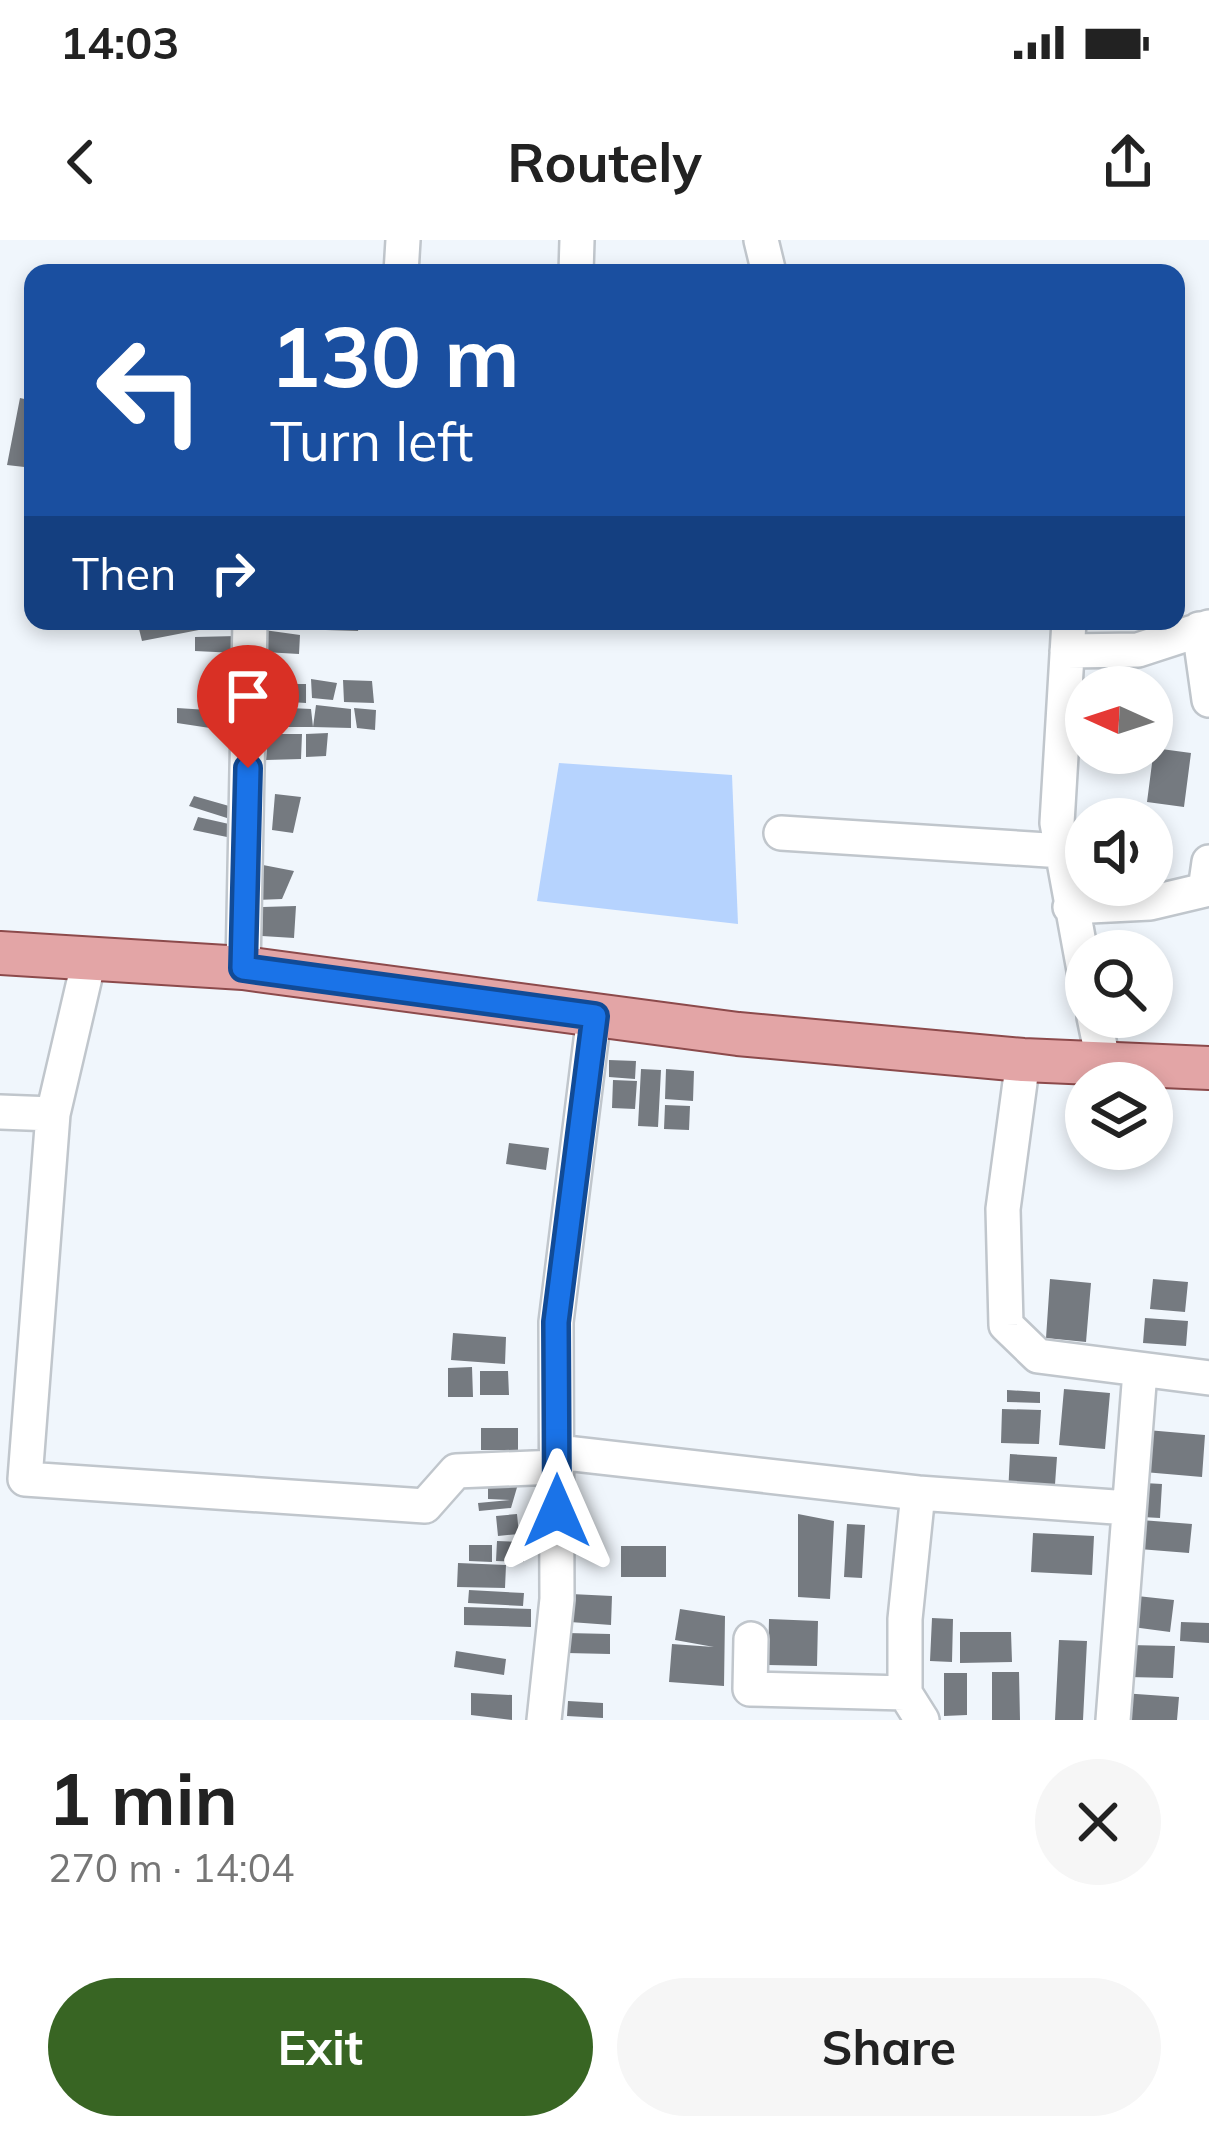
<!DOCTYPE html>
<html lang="en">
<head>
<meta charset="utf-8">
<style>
	:root { --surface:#fff; --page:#f6f6f6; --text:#222; --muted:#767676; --accent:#386523 }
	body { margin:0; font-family:Mulish,sans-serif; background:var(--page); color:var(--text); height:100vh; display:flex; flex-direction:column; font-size:45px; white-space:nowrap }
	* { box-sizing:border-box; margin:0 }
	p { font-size:39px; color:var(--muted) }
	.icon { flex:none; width:66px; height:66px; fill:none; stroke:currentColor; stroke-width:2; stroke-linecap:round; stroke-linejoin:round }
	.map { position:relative; height:1480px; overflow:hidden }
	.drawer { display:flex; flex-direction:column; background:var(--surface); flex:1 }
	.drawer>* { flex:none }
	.hud { position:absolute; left:24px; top:24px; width:1161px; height:366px; border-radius:24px; box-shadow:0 6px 18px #0003; background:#1a4fa0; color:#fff; overflow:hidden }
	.needle { width:78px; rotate:273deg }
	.buttons { position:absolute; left:1065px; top:426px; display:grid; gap:24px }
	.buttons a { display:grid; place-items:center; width:108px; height:108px; border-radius:50%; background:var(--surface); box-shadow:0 6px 18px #0003; font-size:60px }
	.pin { position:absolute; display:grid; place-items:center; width:102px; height:102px; color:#fff; margin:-123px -51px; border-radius:50% 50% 50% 0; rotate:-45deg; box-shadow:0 0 12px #0007 }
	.pin .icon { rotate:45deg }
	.me { position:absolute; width:132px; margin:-66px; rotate:0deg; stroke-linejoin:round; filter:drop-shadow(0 0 9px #0008) }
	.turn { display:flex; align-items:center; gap:42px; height:252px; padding:0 48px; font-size:54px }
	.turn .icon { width:156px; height:156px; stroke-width:2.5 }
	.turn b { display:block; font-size:84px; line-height:102px }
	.then { display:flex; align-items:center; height:114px; padding:0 48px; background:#0003; gap:24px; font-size:45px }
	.round { display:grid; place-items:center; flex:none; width:126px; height:126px; border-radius:63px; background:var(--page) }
	.overview { display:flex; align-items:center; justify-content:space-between; height:204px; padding:0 48px }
	h1 { font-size:72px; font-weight:700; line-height:90px }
	.primary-button { display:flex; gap:24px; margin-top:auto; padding:24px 48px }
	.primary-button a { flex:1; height:138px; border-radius:72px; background:var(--accent); color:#fff; font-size:48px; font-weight:700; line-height:138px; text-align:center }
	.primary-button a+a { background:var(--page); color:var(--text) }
	.status { display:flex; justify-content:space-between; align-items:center; height:84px; padding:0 60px; background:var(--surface); direction:ltr }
	.status svg { height:33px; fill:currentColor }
	header { display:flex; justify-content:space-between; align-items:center; height:156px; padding:0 48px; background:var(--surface); font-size:54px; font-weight:700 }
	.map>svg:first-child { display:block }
	.water { fill:#b6d3fe }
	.building { fill:#757a80 }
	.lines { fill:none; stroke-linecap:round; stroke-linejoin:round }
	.minor-casing { stroke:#c0c6cc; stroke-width:38 }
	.major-casing { stroke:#8c4a4b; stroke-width:46 }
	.minor { stroke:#fff; stroke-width:33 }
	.major { stroke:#e3a5a6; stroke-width:42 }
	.route-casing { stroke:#114b97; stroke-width:30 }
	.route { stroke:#1a73e8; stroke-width:21 }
</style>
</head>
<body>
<div class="status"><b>14:03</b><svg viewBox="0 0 49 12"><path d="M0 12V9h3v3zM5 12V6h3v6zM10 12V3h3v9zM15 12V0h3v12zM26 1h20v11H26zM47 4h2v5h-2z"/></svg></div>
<header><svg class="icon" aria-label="back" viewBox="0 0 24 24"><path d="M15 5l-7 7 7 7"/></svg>Routely<svg class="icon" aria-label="share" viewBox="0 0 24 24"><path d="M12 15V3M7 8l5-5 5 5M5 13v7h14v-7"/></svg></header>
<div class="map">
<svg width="1209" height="1480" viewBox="0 0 1209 1480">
	<rect width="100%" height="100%" fill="#f0f6fc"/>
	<path class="water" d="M559 523 732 535 738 684 537 661Z"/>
	<path class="building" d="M20 158 33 161V228L7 225Z
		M137 381H235V383L142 401Z
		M293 381H318V389L320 381H360L358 391 293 389Z
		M264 390 300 395 299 414 264 412Z
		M237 396 236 413 195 411V397Z
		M311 439 337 443 333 460 312 458Z
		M343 440 372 441 374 463 344 462Z
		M275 444H306V463L275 461Z
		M209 456 239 457 238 472 210 474Z
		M316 465 351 469V488L313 487Z
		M269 467 311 469 313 487H269Z
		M177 468 208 470 210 488 177 483Z
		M354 468 376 470 375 490 357 488Z
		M328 493 326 516 306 517V494Z
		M268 494H302L301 519 266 520Z
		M1154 508 1191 513 1184 567 1147 562Z
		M275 554 301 557 293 593 272 590Z
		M194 556 229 566 227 578 189 566Z
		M198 577 229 584 227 597 193 590Z
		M263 625 294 631 282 659 256 660Z
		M296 666 294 698 262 696 263 667Z
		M609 820 636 821 635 839 609 837Z
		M641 829 661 830 658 887 638 886Z
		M666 829 694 831 693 861 665 859Z
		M613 840 637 841 635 869 612 868Z
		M665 865 690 866 689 890 664 889Z
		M509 903 549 908 546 930 506 924Z
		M1050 1039 1091 1043 1086 1102 1046 1098Z
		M1153 1039 1188 1042 1185 1072 1150 1069Z
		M1145 1078 1188 1081 1186 1106 1143 1103Z
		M453 1093 506 1097 505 1124 451 1120Z
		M472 1127 473 1157H448V1128Z
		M480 1131H508L509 1155H480Z
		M1064 1149 1110 1153 1105 1209 1059 1205Z
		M1007 1150 1040 1152V1163L1007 1162Z
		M1002 1169 1041 1170 1039 1204 1001 1203Z
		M481 1188H518V1210H481Z
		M1147 1190 1205 1195 1202 1237 1144 1232Z
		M1010 1214 1057 1217 1054 1258 1008 1255Z
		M488 1243 518 1244 511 1268 479 1271 478 1263 510 1260 488 1259Z
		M1144 1243 1162 1244 1160 1278 1142 1277Z
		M517 1274 519 1294 498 1296 496 1276Z
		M798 1274 834 1281 830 1359 798 1357Z
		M1141 1280 1192 1284 1189 1313 1139 1309Z
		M847 1284 865 1285 862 1338 844 1337Z
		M1033 1293 1094 1296 1092 1335 1031 1332Z
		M497 1301 525 1302 524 1322 496 1321Z
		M469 1305H492V1322L469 1321Z
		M621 1306H666V1337H621Z
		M458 1323 506 1325 505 1348 457 1347Z
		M469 1350 524 1353 523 1366 468 1363Z
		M571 1354 612 1356 611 1385 570 1382Z
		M1128 1355 1174 1360 1170 1392 1125 1386Z
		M464 1367 531 1369V1387L464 1385Z
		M680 1369 725 1376 724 1446 669 1442 672 1404 714 1407 675 1400Z
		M932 1378 953 1379 952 1422 930 1421Z
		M769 1379 818 1381 817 1426 768 1425Z
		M1181 1382 1209 1383V1403L1180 1401Z
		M960 1392H1011L1012 1422 960 1423Z
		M567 1393 610 1394V1414L567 1413Z
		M1059 1400 1087 1401 1083 1480H1055Z
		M1129 1405 1175 1406 1173 1438 1128 1437Z
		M456 1411 506 1419 504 1435 454 1427Z
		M992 1432H1019L1020 1480H992Z
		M944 1433H967V1475L944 1476Z
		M471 1453 512 1455V1480L471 1475Z
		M1122 1453 1179 1457 1177 1480H1120Z
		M568 1461 603 1463V1478L567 1476Z"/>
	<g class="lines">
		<defs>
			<path id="minor" d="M761 0 769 33
				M401 33 403 0
				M576 33 577 0
				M1069 381 1057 583 1086 741
				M1199 389 1209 460
				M1067 411 1138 410 1209 387
				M781 593 1063 611
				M1070 667 1150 663 1205 650 1209 622
				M89 720 53 874 25 1239 425 1266 456 1231 557 1227
				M243 728 250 381
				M1094 777 1104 825
				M1023 820 1003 969 1006 1085 1038 1116 1209 1138
				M0 872 53 874
				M557 1212 918 1253
				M751 1399 750 1449 905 1453
				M544 1480 557 1359 556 1082 594 776
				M922 1480 905 1453V1379L918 1253 1129 1268
				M1113 1480 1140 1131"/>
			<path id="major" d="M0 713 243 728 738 794 1023 820 1209 828"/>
		</defs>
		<use href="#minor" class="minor-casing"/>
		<use href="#major" class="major-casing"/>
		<use href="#minor" class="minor"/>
		<use href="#major" class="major"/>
	</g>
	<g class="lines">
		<defs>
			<path id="route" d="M248 528 243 728 595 776 556 1082 557 1271"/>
		</defs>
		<use href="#route" class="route-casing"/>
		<use href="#route" class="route"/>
	</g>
</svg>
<div class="buttons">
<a><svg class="needle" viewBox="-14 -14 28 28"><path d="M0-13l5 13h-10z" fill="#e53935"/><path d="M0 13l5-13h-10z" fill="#767676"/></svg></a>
<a><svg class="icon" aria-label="sound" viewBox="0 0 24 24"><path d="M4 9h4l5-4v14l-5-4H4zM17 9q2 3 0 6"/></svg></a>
<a><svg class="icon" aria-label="search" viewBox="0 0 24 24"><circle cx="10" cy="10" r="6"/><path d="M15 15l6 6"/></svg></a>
<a><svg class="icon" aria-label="layers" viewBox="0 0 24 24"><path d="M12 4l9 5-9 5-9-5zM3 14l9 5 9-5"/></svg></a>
</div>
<div class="pin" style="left:248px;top:528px;background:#d93025"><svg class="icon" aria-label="arrive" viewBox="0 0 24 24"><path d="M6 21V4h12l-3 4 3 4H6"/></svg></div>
<svg class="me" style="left:557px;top:1271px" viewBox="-20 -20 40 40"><path d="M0-17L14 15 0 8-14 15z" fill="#1a73e8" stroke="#fff" stroke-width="4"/></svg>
<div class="hud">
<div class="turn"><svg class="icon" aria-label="left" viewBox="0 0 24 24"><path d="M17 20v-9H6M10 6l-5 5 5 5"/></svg><div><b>130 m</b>Turn left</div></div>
<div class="then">Then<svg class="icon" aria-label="right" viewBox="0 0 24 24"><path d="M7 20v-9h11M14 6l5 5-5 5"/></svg></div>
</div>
</div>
<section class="drawer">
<div class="overview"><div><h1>1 min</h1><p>270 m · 14:04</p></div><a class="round"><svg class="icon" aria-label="close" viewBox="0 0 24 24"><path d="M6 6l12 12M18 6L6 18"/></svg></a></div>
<div class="primary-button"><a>Exit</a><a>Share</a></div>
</section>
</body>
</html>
